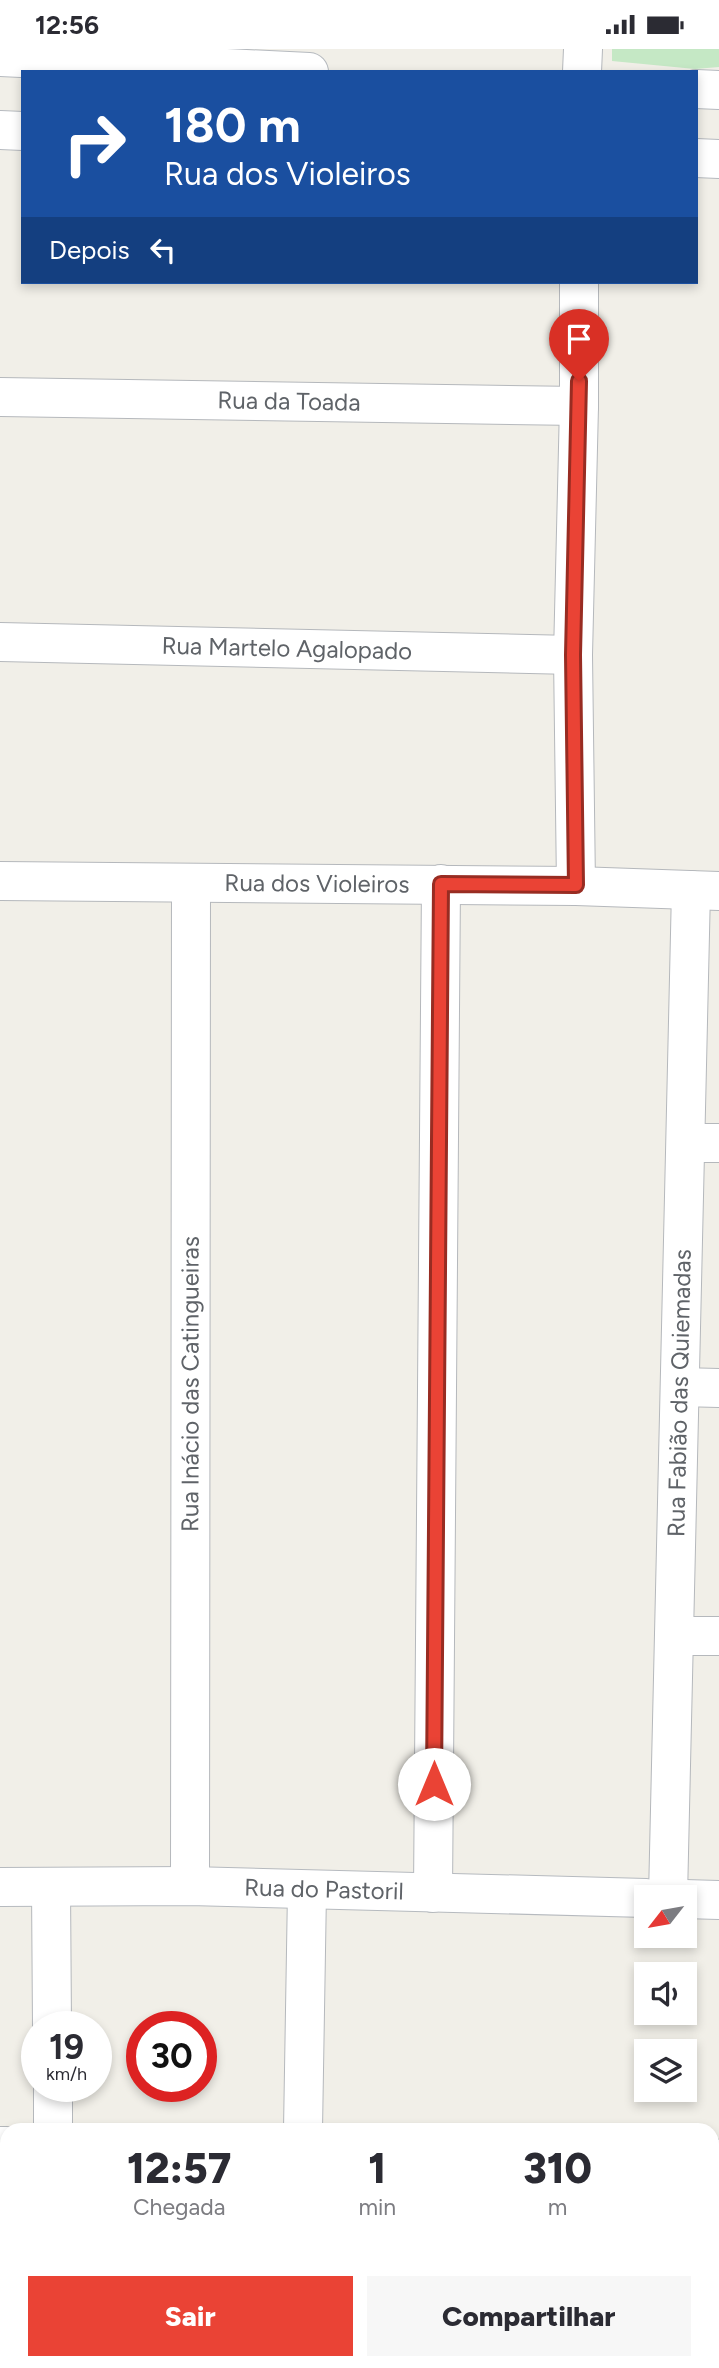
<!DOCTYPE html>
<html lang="pt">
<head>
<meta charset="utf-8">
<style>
	:root { --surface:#fff; --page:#f7f7f7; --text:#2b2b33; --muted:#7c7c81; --accent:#ea4335 }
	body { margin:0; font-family:Figtree,sans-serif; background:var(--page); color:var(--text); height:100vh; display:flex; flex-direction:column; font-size:26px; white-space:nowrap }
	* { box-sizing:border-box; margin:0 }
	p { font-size:23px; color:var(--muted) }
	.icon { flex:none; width:38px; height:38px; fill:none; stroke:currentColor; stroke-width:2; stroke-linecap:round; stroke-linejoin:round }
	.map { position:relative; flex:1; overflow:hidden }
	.details { position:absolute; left:0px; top:2074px; width:719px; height:247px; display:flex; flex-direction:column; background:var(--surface); border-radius:21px 21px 0 0; box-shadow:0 4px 10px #0003 }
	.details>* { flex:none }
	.hud { position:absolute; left:21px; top:21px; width:677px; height:214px; border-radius:0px; box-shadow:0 4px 10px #0003; background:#1a4fa0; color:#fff; overflow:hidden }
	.needle { width:46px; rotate:239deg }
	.controls { position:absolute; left:634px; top:1836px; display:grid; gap:14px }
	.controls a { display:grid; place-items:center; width:63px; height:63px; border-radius:0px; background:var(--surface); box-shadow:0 4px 10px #0003; font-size:35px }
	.speed { position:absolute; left:21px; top:1962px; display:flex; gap:14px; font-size:35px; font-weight:700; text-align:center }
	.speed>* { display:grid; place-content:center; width:91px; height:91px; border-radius:50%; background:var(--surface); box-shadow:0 4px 10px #0003; line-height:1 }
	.speed small { font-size:18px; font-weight:400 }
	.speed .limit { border:10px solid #d22; background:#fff; color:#111 }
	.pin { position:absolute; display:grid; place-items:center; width:60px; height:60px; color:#fff; margin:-72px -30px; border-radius:50% 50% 50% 0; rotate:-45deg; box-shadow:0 0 7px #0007 }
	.pin .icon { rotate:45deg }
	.me { position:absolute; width:77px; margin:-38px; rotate:0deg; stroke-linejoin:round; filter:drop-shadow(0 0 5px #0008) }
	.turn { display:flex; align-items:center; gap:24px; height:147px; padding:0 28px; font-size:32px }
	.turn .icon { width:91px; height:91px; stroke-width:2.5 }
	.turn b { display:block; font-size:49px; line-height:60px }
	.then { display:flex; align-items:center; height:66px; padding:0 28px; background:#0003; gap:14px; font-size:26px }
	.eta { display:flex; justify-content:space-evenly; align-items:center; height:119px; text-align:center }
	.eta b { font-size:42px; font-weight:800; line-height:49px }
	.primary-button { display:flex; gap:14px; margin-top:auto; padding:14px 28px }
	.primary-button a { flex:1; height:80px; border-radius:0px; background:var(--accent); color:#fff; font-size:28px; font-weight:800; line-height:80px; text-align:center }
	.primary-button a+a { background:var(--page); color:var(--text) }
	.status { display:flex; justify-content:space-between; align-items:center; height:49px; padding:0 35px; background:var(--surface); direction:ltr }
	.status svg { height:19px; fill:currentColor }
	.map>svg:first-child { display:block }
	.green { fill:#c5e8c5 }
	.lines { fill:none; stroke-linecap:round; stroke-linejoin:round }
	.street-casing { stroke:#b5b8bc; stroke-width:40 }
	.secondary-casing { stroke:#b6babf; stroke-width:40 }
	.street { stroke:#fff; stroke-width:38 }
	.secondary { stroke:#fff; stroke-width:38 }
	.route-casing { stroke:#982c22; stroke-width:18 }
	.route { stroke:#ea4335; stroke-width:12 }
	.labels { text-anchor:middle; stroke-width:5; stroke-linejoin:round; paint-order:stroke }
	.street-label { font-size:24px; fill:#5f6368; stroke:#fff }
</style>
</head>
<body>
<div class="status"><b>12:56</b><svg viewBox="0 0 49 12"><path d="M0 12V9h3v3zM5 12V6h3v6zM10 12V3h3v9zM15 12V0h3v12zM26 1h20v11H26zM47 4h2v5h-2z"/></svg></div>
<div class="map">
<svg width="719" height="2319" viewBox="0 0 719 2319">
	<rect width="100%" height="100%" fill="#f1efe8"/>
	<path class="green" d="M612 0H719V18L695 20 612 12Z"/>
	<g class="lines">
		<defs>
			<g id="street">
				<path d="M582 23 583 0"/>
				<path id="s1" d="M0 348 579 357"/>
				<path id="s2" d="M0 593 573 606"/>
				<path id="s3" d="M0 832 576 837 719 842"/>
				<path d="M576 837 573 606 579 357V233"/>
				<path d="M686 1094H719"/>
				<path d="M680 1338 719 1339"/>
				<path d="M674 1587H719"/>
				<path id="s4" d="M190 1837 191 834"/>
				<path d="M51 1838 52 1978"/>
				<path d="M433 1844 441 835"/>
				<path id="s5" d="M668 1848 691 841"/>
				<path d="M53 2037V2081"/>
				<path d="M303 2081 307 1842"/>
				<path d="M0 2097H7"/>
				<path d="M712 2109 719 2110"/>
				<path d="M44 2319V2314"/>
				<path d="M298 2319V2314"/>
			</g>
			<g id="secondary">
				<path d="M0 8 309 23"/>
				<path d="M696 40 719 41"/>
				<path d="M0 81 23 82"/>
				<path d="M696 109 719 110"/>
				<path id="s6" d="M0 1838 190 1837 646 1849"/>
				<path d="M684 1850 719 1851"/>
			</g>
		</defs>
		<use href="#street" class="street-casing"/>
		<use href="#secondary" class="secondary-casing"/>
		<use href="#street" class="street"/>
		<use href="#secondary" class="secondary"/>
	</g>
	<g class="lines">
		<defs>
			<path id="route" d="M434 1735 441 835 576 836 573 606 579 332"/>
		</defs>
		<use href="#route" class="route-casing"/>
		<use href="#route" class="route"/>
	</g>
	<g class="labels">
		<g class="street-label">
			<text dy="8" stroke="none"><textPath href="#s1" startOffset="289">Rua da Toada</textPath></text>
			<text dy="8" stroke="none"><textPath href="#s2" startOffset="287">Rua Martelo Agalopado</textPath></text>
			<text dy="8" stroke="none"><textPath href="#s3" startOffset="317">Rua dos Violeiros</textPath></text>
			<text dy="8" stroke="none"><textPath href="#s4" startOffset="502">Rua Inácio das Catingueiras</textPath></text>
			<text dy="8" stroke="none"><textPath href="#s5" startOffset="504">Rua Fabião das Quiemadas</textPath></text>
			<text dy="8" stroke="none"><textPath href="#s6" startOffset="324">Rua do Pastoril</textPath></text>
		</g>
	</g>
</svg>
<div class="controls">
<a><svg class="needle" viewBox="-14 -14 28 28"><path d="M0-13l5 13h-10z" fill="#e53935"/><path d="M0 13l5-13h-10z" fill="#7c7c81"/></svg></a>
<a><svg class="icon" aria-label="sound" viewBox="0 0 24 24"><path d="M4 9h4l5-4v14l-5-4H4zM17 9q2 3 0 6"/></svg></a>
<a><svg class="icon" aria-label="layers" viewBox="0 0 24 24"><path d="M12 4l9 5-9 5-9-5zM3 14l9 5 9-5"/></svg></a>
</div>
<div class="speed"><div>19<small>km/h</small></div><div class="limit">30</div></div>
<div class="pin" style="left:579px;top:332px;background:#d93025"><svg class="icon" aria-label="arrive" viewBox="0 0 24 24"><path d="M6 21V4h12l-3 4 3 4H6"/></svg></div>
<svg class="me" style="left:434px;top:1735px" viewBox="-20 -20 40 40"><circle r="19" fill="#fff"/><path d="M0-13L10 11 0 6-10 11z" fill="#ea4335"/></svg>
<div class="hud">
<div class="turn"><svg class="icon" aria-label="right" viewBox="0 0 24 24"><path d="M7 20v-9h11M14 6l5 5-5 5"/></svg><div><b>180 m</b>Rua dos Violeiros</div></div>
<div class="then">Depois<svg class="icon" aria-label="left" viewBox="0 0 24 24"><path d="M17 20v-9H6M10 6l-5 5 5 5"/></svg></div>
</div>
<section class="details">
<div class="eta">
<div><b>12:57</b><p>Chegada</p></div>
<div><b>1</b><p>min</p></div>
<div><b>310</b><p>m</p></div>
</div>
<div class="primary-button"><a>Sair</a><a>Compartilhar</a></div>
</section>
</div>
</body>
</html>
